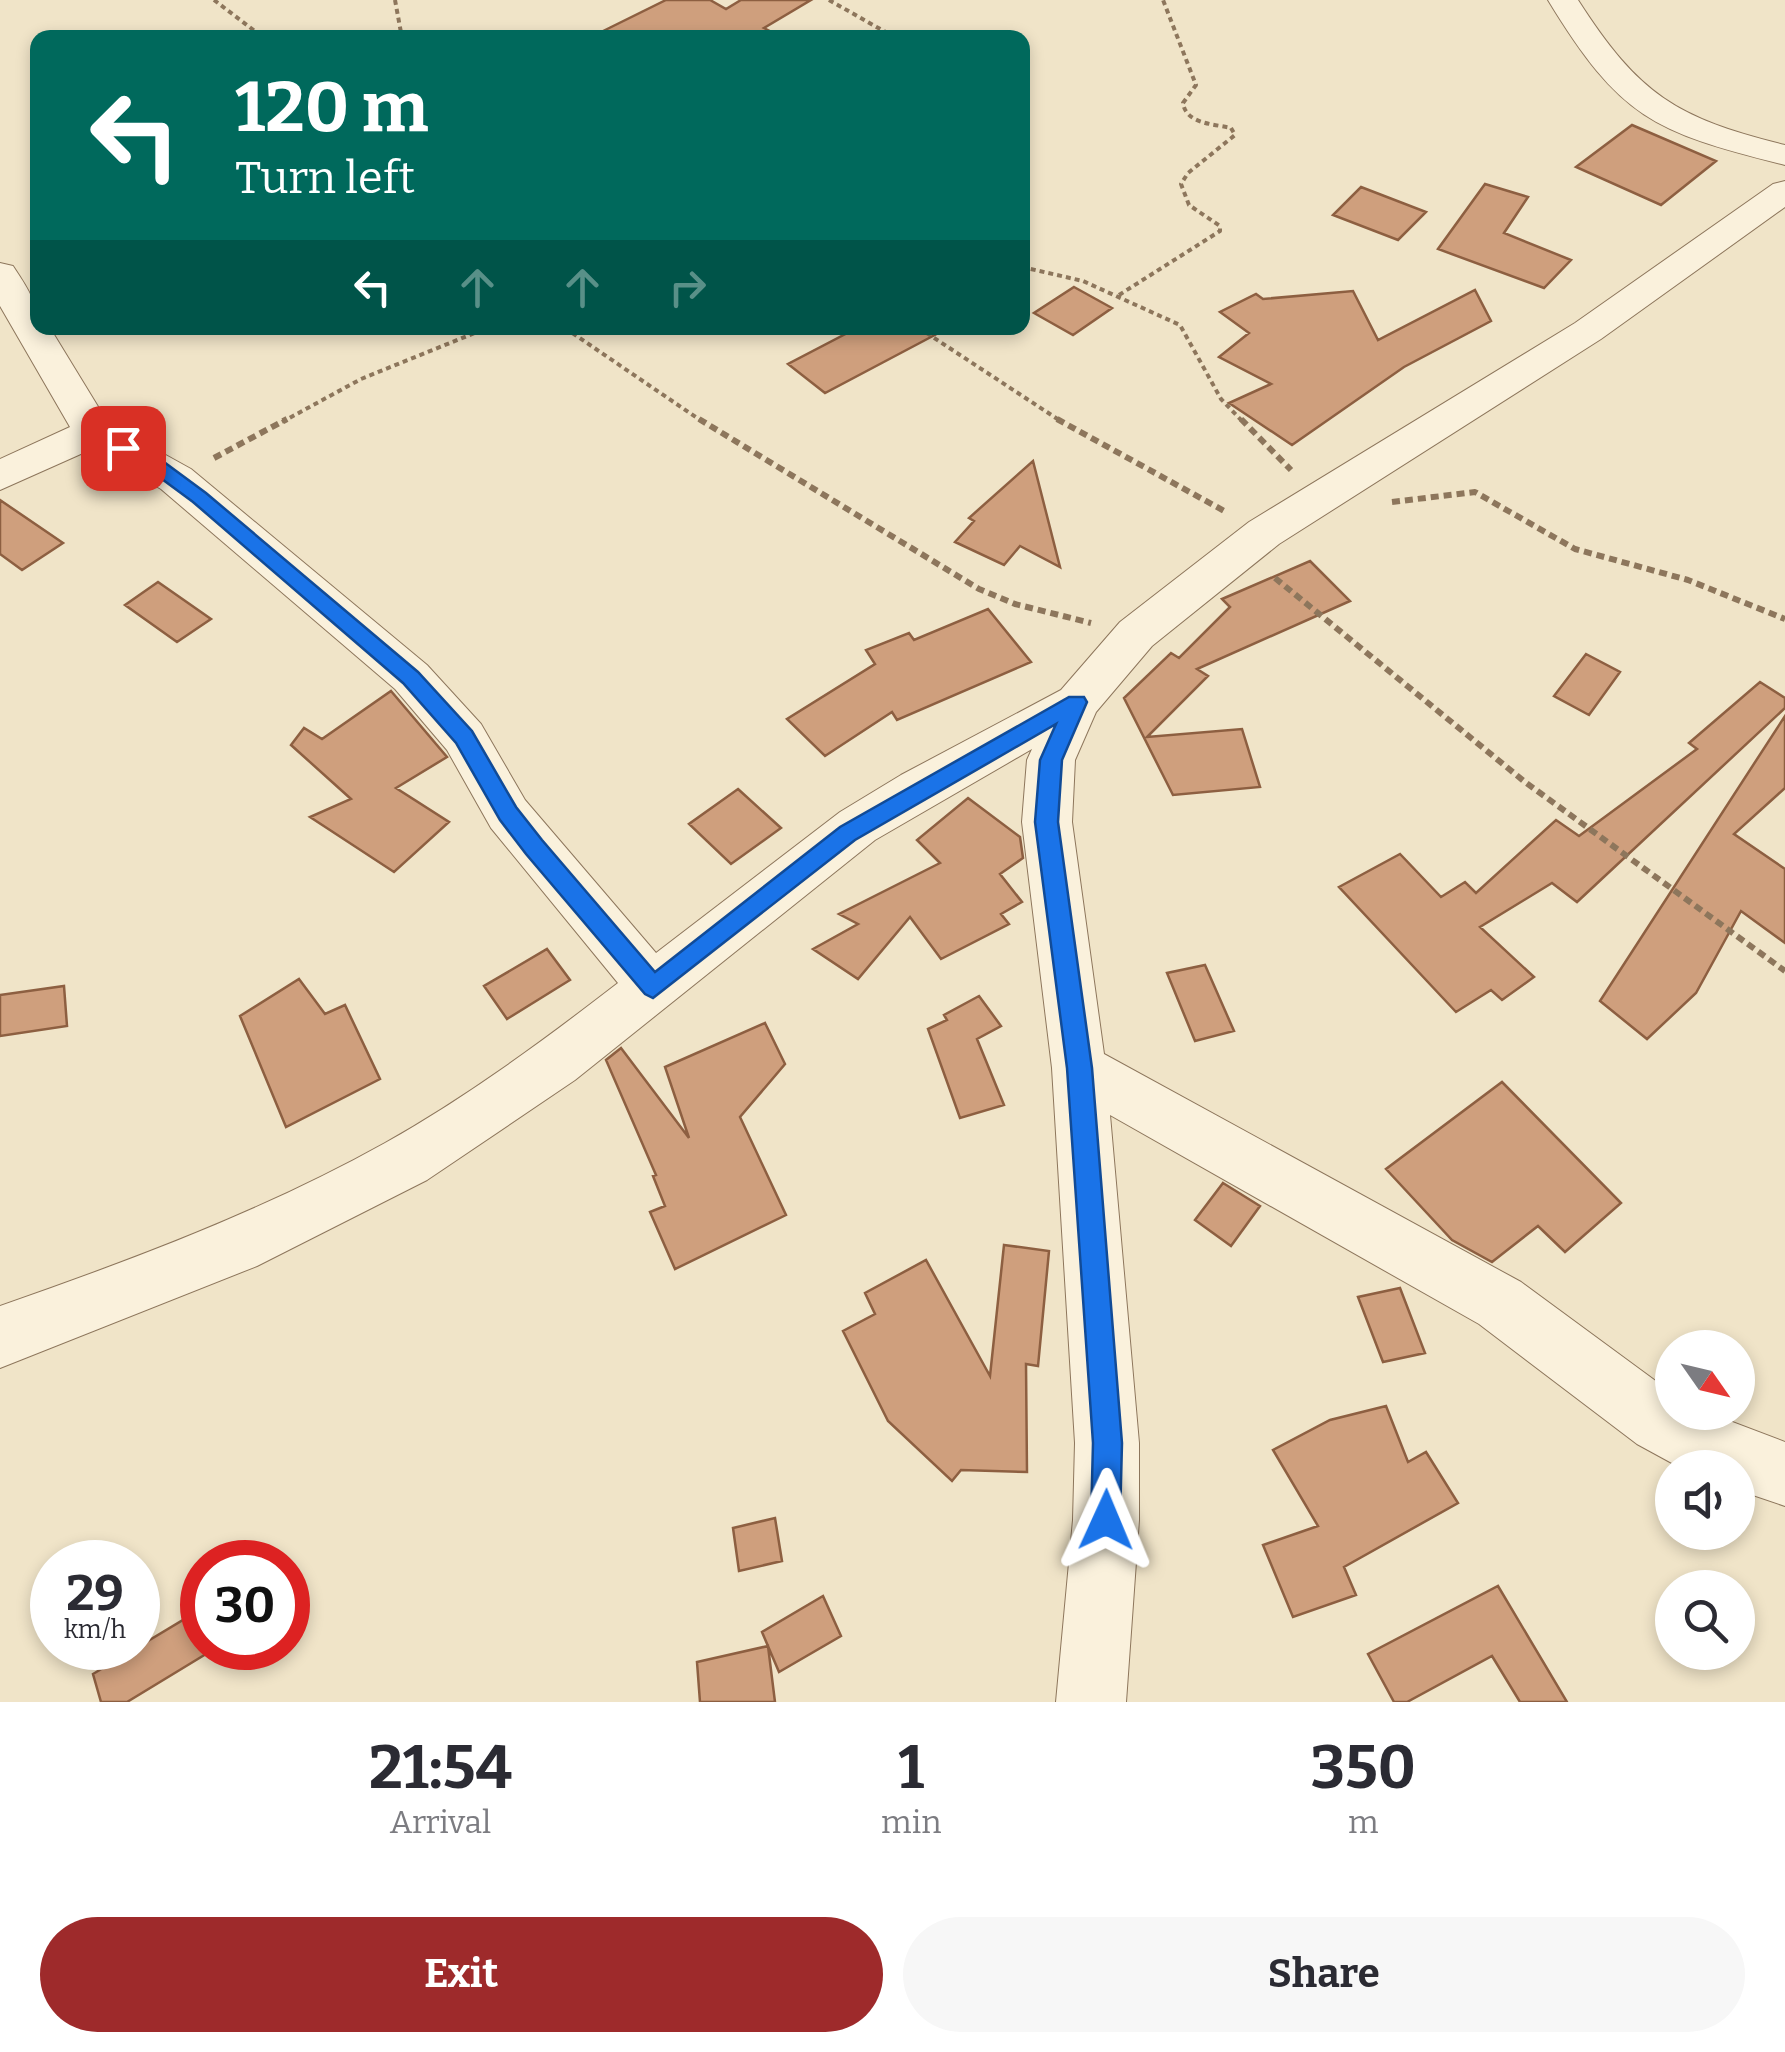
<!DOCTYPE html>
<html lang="en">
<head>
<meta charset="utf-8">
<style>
	:root { --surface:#fff; --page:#f7f7f7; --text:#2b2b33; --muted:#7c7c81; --accent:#9e2a2b }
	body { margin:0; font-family:Bitter,serif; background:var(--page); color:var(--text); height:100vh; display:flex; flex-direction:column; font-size:38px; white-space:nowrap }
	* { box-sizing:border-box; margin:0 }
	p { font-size:32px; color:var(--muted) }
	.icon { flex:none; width:55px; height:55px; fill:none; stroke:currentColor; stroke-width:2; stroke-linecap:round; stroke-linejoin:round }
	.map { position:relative; height:1702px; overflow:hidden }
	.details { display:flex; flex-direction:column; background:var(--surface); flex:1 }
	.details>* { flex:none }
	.banner { position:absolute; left:30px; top:30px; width:1000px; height:305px; border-radius:20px; box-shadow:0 5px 15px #0003; background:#00695c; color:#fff; overflow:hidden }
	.needle { width:65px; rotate:124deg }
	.tools { position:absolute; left:1655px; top:1330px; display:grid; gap:20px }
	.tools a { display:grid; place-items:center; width:100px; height:100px; border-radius:50%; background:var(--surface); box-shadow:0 5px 15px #0003; font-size:50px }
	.speed { position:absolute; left:30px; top:1540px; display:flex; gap:20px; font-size:50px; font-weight:700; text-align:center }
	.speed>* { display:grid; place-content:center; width:130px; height:130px; border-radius:50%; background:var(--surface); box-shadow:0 5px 15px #0003; line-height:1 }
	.speed small { font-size:25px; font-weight:400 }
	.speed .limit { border:15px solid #d22; background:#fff; color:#111 }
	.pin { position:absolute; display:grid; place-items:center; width:85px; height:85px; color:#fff; margin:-42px; border-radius:20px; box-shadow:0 5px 15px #0006 }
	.me { position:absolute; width:110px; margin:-55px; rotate:1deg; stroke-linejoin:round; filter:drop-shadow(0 0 8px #0008) }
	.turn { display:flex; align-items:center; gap:35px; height:210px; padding:0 40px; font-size:45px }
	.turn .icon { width:130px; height:130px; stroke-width:2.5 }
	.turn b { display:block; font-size:70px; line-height:85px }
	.lanes { display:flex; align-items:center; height:95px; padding:0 40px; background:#0003; justify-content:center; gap:50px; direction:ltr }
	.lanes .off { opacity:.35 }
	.eta { display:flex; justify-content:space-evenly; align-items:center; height:170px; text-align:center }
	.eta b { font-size:60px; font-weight:700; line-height:70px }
	.button { display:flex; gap:20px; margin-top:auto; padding:20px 40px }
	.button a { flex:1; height:115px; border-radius:60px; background:var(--accent); color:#fff; font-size:40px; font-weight:700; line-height:115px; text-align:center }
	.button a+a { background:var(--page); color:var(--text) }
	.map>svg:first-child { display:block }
	.building { fill:#cf9f7d; stroke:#8d5f41; stroke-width:2.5 }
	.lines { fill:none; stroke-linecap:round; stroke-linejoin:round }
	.minor-casing { stroke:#8d765c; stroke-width:2 }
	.path-far1 { stroke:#8d765c; stroke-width:4; stroke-dasharray:5 4; stroke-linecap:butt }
	.path { stroke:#8d765c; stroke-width:6; stroke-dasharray:8 5; stroke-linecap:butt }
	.minor { fill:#faf1dc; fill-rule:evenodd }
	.route { fill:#1a73e8; stroke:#114b97; stroke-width:2.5 }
</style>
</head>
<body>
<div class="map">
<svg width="1785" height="1702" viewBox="0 0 1785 1702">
	<rect width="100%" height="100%" fill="#f0e4c8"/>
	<path class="building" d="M666 0H710L726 9 741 0H811L764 28 783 38H589Z
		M1632 125 1716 161 1661 205 1576 167Z
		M1485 184 1528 197 1504 233 1571 260 1544 288 1438 249Z
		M1361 187 1426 212 1398 240 1333 215Z
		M1074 287 1112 308 1073 335 1034 313Z
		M1475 290 1491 321 1404 367 1292 445 1229 403 1271 384 1219 357 1249 333 1220 312 1256 294 1263 299 1353 291 1378 340Z
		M857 328H948L825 393 788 364Z
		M1033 461 1060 567 1020 546 1004 565 955 542 974 521 969 518Z
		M0 500 63 543 22 570 0 554Z
		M1310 561 1350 601 1197 669 1208 676 1147 737 1242 729 1260 787 1173 795 1124 698 1171 653 1179 658 1230 607 1222 599Z
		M158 582 211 619 177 642 125 605Z
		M988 609 1031 662 897 720 892 712 825 756 787 719 875 664 866 650 909 633 914 640Z
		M1586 654 1620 672 1589 715 1554 696Z
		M1760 682 1785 698V708L1577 902 1552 883 1480 927 1534 977 1502 1000 1491 990 1456 1012 1339 887 1400 854 1441 897 1465 882 1476 893 1556 820 1579 836 1697 749 1689 743Z
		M391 691 447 757 396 788 449 822 394 872 310 817 351 799 291 745 304 728 322 739Z
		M1785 716V788L1734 834 1785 869V943L1741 911 1696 993 1647 1039 1600 1001Z
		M738 789 781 828 731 864 689 824Z
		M968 798 1020 837 1023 858 1000 874 1022 902 1001 914 1009 924 941 959 910 917 858 979 813 949 858 924 839 914 940 863 917 840Z
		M547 949 570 980 507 1019 484 986Z
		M1205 965 1234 1031 1195 1041 1167 973Z
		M299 979 325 1014 345 1005 380 1079 286 1127 240 1016Z
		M64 986 67 1026 0 1036V995Z
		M979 996 1001 1026 977 1039 1004 1105 960 1118 928 1029 947 1020 944 1015Z
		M765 1023 785 1064 740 1117 786 1215 675 1269 650 1212 665 1206 653 1176 656 1175 606 1060 621 1048 689 1138 665 1067Z
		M1502 1082 1621 1203 1565 1252 1538 1226 1492 1262 1452 1240 1386 1169Z
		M1223 1183 1260 1206 1231 1246 1195 1220Z
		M1004 1245 1049 1251 1038 1366 1026 1364 1027 1472 961 1470 952 1481 888 1421 843 1331 875 1314 865 1293 926 1260 990 1376Z
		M1400 1288 1425 1353 1383 1362 1358 1297Z
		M1386 1406 1408 1462 1426 1452 1458 1503 1344 1567 1356 1595 1293 1617 1263 1545 1318 1526 1273 1450 1330 1420Z
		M775 1518 782 1561 739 1571 733 1528Z
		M1498 1586 1567 1702H1520L1492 1656 1407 1702H1394L1368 1654Z
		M823 1596 841 1636 779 1672 762 1632Z
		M193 1614 206 1654 127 1702H101L93 1674Z
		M768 1646 775 1702H700L697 1662Z"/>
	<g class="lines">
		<defs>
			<path id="minor" d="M1548 0H1578C1639 95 1676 118 1785 145V165C1653 132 1620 118 1548 0Z
				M1785 181V207L1601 339 1279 544 1152 646 1096 712 1075 760 1072 822 1104 1054 1521 1282 1672 1393V1412H1706L1785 1442V1506L1738 1490V1468H1681L1637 1444 1479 1324 1110 1115 1139 1443V1520L1126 1702H1056L1073 1520 1075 1443 1052 1068 1022 822 1027 760 1032 749 875 840 575 1080 427 1180 257 1266 0 1368V1306C132 1260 263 1211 385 1143 467 1097 543 1041 618 983L491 828 447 750 395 689 161 489 92 449 0 490V459L70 427 0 306V263L13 266C27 287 38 303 38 328H50L108 423 191 469 427 665 481 724 525 800 656 953 840 812 901 775 1061 690 1120 622 1249 522 1575 323 1773 184Z"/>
		</defs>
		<use href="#minor" class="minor-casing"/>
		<path class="path-far1" d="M214 0 264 38
			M395 0 402 38
			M829 0 896 38
			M1022 267 1083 281 1180 325 1221 399 1243 422
			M1119 295 1220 231V226L1189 205 1181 184 1188 173 1235 135 1231 128C1214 124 1186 124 1183 103L1196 85 1163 0
			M565 328 703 422
			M919 328 1062 422
			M282 422 361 379 487 328"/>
		<path class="path" d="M699 419 979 589 1015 604 1091 623
			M1057 419 1226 512
			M1241 419 1291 470
			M214 458 287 419
			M1392 502 1475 492 1575 549 1688 580 1785 619
			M1275 578 1525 782 1785 971"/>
		<use href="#minor" class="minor"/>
	</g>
	<path class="route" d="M123 442 160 459 206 493 418 672 472 731 516 807 542 840 655 972 840 827 1069 697H1084L1087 702 1062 760 1058 822 1092 1068 1122 1443 1120 1520 1116 1530 1106 1535 1095 1530 1091 1520 1093 1443 1067 1068 1035 822 1040 760 1056 724 855 840 653 998 645 994 526 854 500 820 456 743 403 683 193 502 147 468 117 452 114 448Z"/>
</svg>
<div class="tools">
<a><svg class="needle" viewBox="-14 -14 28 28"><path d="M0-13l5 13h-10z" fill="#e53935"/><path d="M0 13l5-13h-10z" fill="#7c7c81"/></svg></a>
<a><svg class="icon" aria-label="sound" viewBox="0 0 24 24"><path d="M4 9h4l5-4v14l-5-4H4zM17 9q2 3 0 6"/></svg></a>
<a><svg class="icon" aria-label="search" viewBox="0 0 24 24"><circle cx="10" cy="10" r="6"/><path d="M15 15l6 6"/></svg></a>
</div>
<div class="speed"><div>29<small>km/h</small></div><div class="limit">30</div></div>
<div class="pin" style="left:123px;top:448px;background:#d93025"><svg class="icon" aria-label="arrive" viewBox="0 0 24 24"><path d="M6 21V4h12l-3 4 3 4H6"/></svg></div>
<svg class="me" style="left:1106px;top:1520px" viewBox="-20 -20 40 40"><path d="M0-17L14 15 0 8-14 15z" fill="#1a73e8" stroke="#fff" stroke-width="4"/></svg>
<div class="banner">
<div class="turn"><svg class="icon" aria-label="left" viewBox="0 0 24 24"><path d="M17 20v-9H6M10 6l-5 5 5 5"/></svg><div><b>120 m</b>Turn left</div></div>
<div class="lanes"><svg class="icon" aria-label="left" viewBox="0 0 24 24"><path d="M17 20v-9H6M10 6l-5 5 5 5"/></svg><svg class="icon off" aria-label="ahead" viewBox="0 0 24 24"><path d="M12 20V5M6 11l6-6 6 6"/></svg><svg class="icon off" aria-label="ahead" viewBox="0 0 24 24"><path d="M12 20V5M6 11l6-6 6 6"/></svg><svg class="icon off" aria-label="right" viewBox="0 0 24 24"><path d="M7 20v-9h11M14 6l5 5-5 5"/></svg></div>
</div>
</div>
<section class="details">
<div class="eta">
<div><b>21:54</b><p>Arrival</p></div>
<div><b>1</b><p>min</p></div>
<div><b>350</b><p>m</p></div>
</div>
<div class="button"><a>Exit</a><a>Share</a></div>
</section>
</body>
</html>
